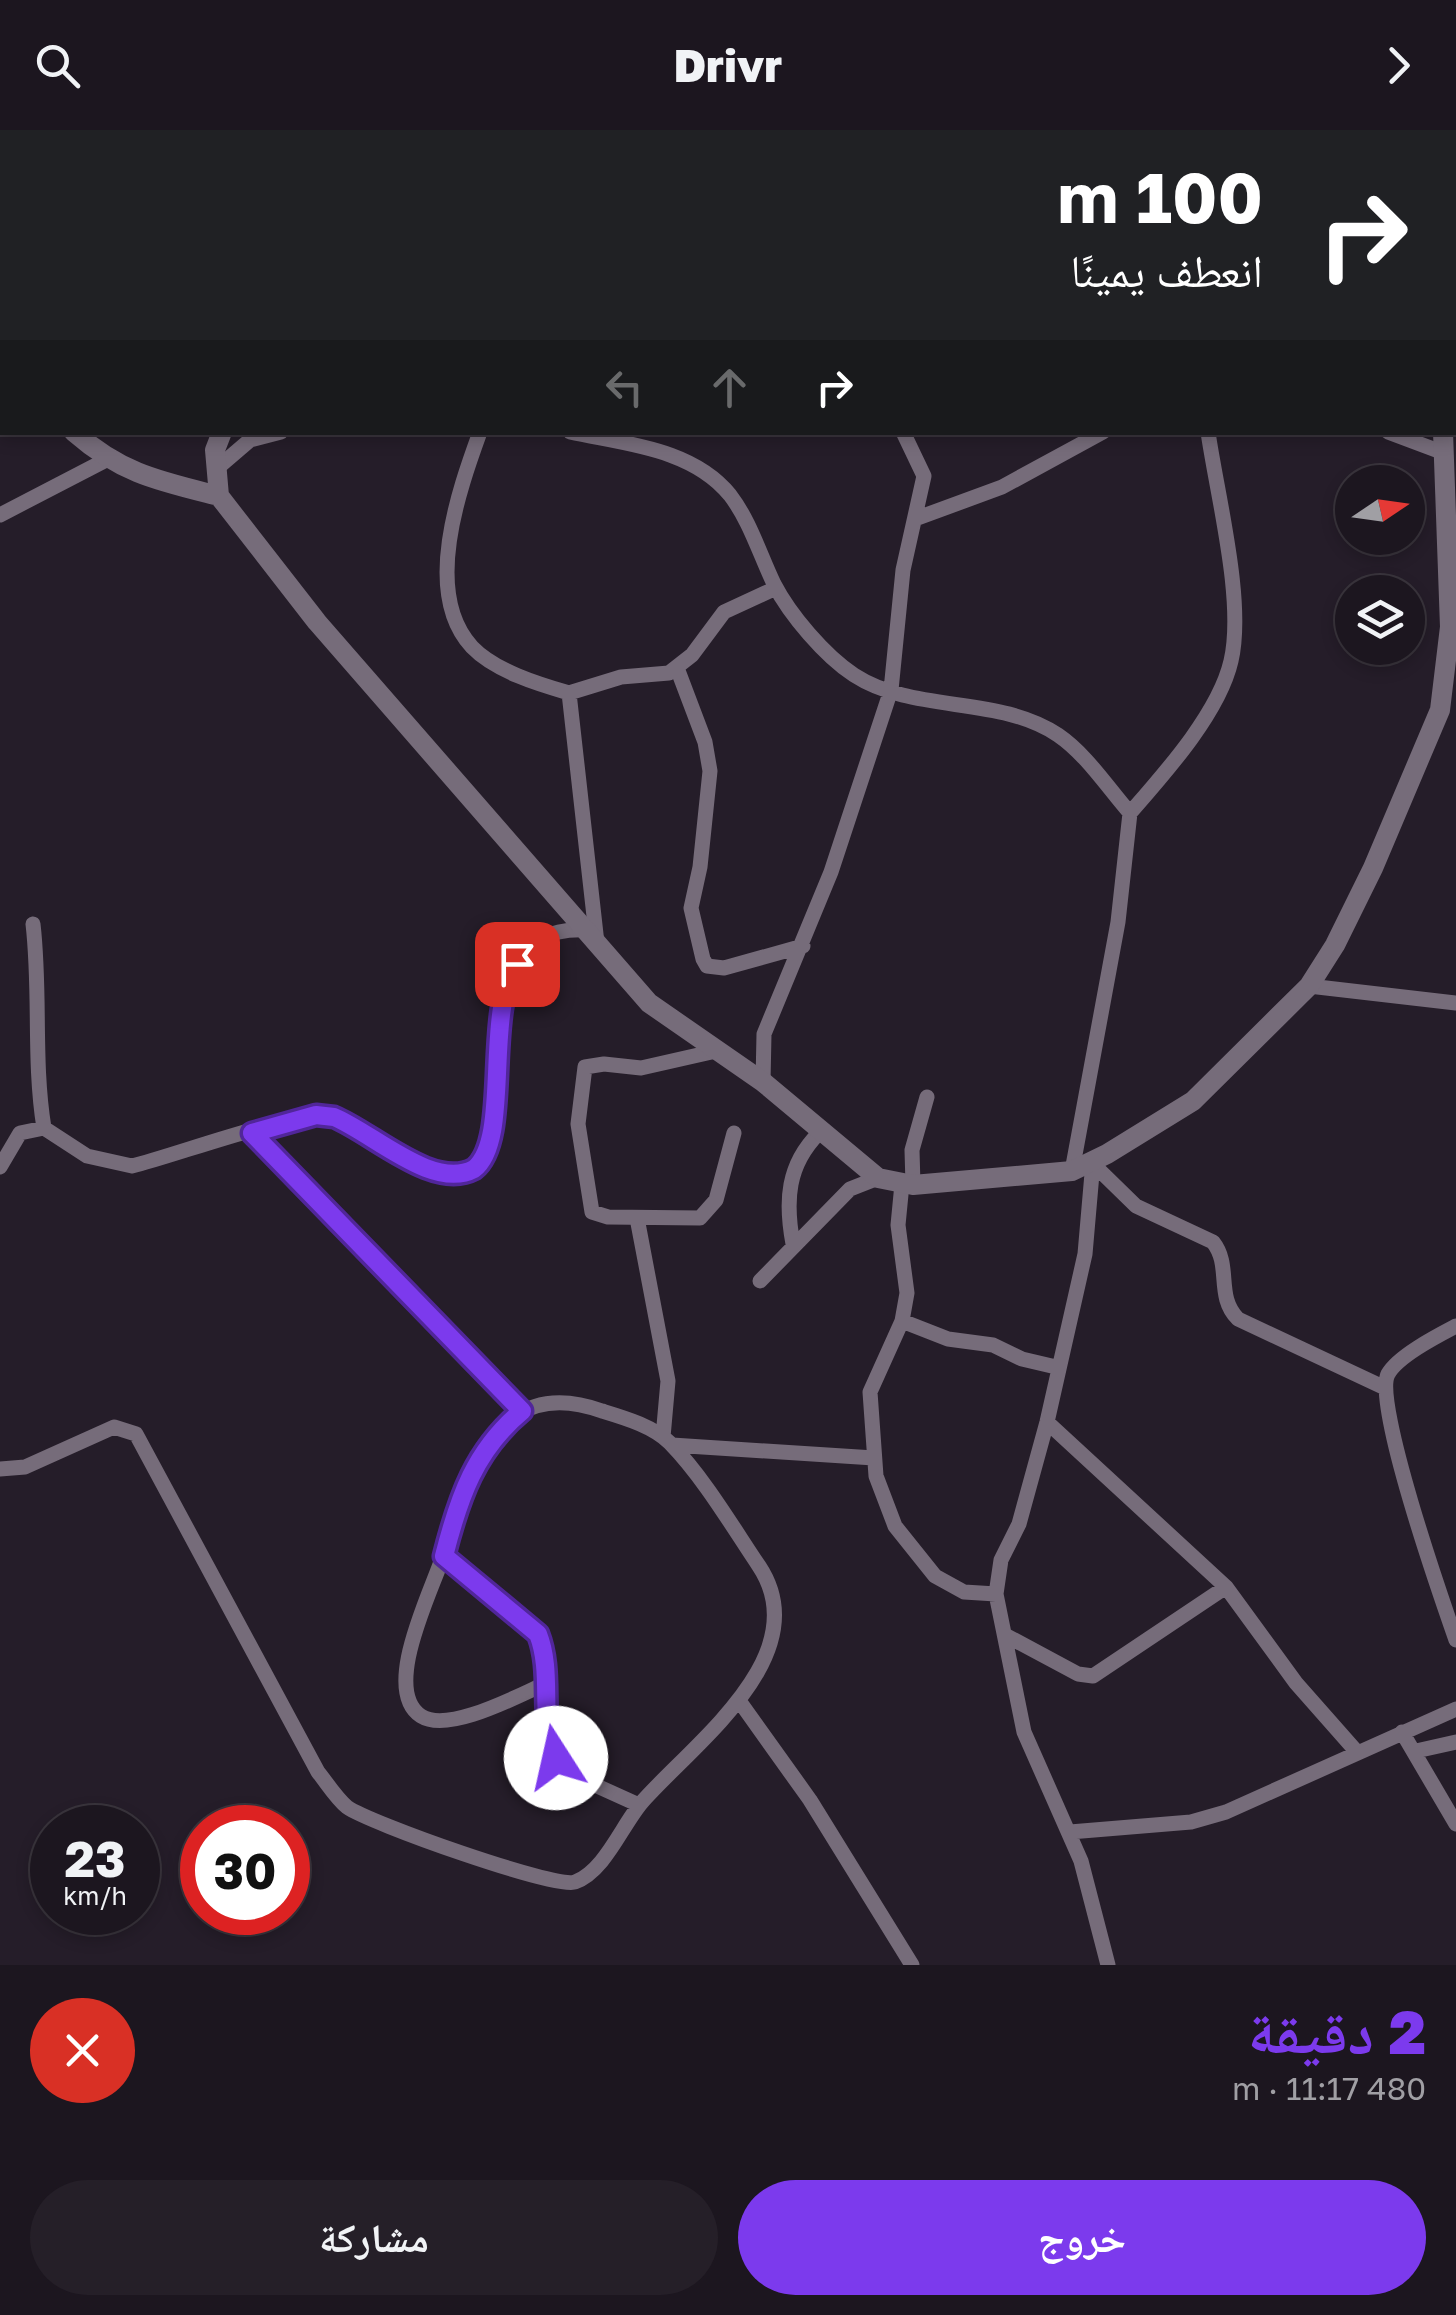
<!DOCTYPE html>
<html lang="ar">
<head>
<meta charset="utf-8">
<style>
	:root { --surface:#1c161f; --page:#251f28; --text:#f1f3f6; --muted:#a09fa4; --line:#3a353d; --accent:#7c3aed }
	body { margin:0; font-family:"Golos Text","Noto Naskh Arabic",sans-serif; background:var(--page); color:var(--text); direction:rtl; height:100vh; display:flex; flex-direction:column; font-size:38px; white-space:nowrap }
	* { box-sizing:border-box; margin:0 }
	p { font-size:32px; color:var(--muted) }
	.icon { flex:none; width:55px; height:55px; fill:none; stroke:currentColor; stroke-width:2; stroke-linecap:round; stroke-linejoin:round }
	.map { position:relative; height:1835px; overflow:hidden; direction:ltr }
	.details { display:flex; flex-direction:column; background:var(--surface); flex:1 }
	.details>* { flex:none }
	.hud { position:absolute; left:0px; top:0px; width:1458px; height:305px; box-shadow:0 5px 15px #0003,0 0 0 2px var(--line); direction:rtl; background:#202124; color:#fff; overflow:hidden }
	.needle { width:65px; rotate:77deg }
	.controls { position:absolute; left:1335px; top:335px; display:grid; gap:20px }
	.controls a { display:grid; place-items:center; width:90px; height:90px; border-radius:50%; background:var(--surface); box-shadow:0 5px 15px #0003,0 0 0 2px var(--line); font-size:50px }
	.speed { position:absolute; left:30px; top:1675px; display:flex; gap:20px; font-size:50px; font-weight:700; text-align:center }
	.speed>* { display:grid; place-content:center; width:130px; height:130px; border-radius:50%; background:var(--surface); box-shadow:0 5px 15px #0003,0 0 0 2px var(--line); line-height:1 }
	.speed small { font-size:25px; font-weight:400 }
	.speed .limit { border:15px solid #d22; background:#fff; color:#111 }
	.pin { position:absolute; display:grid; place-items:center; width:85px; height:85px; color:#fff; margin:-42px; border-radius:20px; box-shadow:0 5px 15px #0006 }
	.me { position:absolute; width:110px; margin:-55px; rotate:350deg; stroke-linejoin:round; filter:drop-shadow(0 0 8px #0008) }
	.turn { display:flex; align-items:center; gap:35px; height:210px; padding:0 30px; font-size:45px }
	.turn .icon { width:130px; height:130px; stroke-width:2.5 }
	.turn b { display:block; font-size:70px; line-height:85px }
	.lanes { display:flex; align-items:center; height:95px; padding:0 30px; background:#0003; justify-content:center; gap:50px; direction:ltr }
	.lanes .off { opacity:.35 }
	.round { display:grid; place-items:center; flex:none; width:105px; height:105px; border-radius:52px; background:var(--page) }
	.head { display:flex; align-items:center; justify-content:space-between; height:170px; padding:0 30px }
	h1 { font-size:60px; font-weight:800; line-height:75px; color:var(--accent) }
	.cta { display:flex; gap:20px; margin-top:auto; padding:20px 30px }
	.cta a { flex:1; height:115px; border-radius:60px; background:var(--accent); color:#fff; font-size:40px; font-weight:800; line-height:115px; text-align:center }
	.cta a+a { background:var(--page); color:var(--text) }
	header { display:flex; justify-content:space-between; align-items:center; height:130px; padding:0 30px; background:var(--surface); font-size:45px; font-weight:800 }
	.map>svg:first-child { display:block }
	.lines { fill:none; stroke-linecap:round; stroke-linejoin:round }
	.minor { stroke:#766c7a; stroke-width:15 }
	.tertiary { stroke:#766c7a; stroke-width:20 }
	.route-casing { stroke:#51269a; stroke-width:25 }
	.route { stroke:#7c3aed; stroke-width:18 }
</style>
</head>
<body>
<header><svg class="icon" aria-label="forward" viewBox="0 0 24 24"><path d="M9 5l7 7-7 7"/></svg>Drivr<svg class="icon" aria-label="search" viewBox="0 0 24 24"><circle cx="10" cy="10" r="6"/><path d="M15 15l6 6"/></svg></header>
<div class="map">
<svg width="1456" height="1835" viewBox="0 0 1456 1835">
	<rect width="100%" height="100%" fill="#251d29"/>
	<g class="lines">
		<path class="minor" d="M177 0V2
			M875 0V2
			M966 0 967 2
			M615 2 616 0
			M480 302C459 360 422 463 472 517 495 541 538 554 569 563L621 547 669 543 692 525 724 482 776 458
			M570 302C624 314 692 318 730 365 750 391 760 425 774 454 790 485 825 526 854 545 914 584 999 565 1058 605 1086 624 1108 658 1130 683L1118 792 1072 1041
			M1388 302 1444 323
			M215 340 250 310 281 302
			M0 385 106 330
			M915 389 1002 357 1103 302
			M677 538 705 612 710 641 700 737 691 778 703 829 707 836 724 838 803 816
			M569 563 597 813
			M1130 683C1165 643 1219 583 1231 531 1245 471 1217 365 1208 302
			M33 794C41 863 33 930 44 998
			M1309 856 1456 873
			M716 921 641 938 604 934 585 937 578 994 592 1082 608 1087 700 1088 716 1070 734 1003
			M763 952 764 904 831 742 891 560 903 440 924 346 903 302
			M252 1003 522 1281
			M1099 1029 1093 1032 1085 1124 1047 1292 1019 1394 1001 1430 996 1464 1024 1602 1081 1731 1108 1835
			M1093 1034 1136 1076 1213 1112C1232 1136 1215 1166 1238 1189L1383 1257
			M0 1037 20 1003 44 998 87 1026 132 1036C175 1026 298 979 332 987 377 996 457 1090 487 1018 491 992 496 966 497 941 500 876 499 796 587 800
			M902 1054 898 1095 907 1163 902 1191 870 1262 876 1346 895 1396 935 1446 964 1462 996 1464
			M913 1055 912 1020 927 967
			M637 1088 668 1251 663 1307
			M793 1114C785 1071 787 1035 819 1003
			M760 1151 850 1059 878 1048
			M902 1191 948 1209 993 1215 1022 1229 1056 1237
			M1456 1196C1437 1206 1398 1226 1388 1244 1373 1272 1442 1470 1456 1510
			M1047 1292 1226 1457 1296 1553 1356 1621
			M672 1315 874 1328
			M0 1339 25 1337 114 1297 136 1304 318 1642C327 1653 336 1668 347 1677 369 1693 555 1759 575 1752 605 1741 622 1695 642 1672 694 1613 818 1525 759 1436 732 1396 704 1348 670 1313 653 1296 625 1288 602 1281 497 1243 468 1343 444 1423 434 1457 380 1559 421 1586 449 1604 521 1564 549 1552
			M443 1426 538 1504C554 1545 538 1589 556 1628L597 1656 639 1675
			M1007 1506 1078 1544 1093 1546 1226 1457
			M740 1572 810 1670 912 1835
			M1402 1602 1456 1694
			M1416 1621 1456 1612
			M1070 1702 1191 1692 1226 1682 1456 1579"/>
		<path class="tertiary" d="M398 2 400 0
			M1455 69 1456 62
			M0 122 2 130
			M74 302C122 344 159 351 219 366
			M222 302 215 320 219 366 317 492 649 873 763 952 878 1048 913 1055 1072 1041 1107 1024 1193 971 1309 856 1335 815 1373 738 1440 580 1450 497 1443 302"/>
	</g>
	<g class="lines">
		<defs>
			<path id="route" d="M517 834C483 884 512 1009 474 1039 433 1061 373 1003 334 987L316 985 252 1003 522 1281C475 1320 459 1367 444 1426L538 1504C554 1545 538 1589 556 1628"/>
		</defs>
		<use href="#route" class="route-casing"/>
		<use href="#route" class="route"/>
	</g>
</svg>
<div class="controls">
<a><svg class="needle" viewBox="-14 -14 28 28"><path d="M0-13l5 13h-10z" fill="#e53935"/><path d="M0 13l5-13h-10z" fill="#a09fa4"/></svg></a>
<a><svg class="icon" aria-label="layers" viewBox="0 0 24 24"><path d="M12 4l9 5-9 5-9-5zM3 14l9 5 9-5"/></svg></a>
</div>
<div class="speed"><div>23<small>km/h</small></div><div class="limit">30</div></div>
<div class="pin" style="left:517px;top:834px;background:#d93025"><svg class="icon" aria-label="arrive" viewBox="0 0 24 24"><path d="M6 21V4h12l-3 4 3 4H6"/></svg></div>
<svg class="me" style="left:556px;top:1628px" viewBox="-20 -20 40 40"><circle r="19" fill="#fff"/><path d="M0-13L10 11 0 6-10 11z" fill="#7c3aed"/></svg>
<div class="hud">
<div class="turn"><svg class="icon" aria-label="right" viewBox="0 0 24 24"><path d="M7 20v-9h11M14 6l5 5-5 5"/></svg><div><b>100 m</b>انعطف يمينًا</div></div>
<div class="lanes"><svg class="icon off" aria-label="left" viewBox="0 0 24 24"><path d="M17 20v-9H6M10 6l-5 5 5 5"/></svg><svg class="icon off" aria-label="ahead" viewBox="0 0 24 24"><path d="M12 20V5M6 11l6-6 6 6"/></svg><svg class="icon" aria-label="right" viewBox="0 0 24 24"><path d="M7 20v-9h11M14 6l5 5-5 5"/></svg></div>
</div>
</div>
<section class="details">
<div class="head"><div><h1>2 دقيقة</h1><p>480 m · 11:17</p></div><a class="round" style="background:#d93025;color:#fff"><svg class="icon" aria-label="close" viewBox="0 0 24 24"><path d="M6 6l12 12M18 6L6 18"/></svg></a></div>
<div class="cta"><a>خروج</a><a>مشاركة</a></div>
</section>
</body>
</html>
